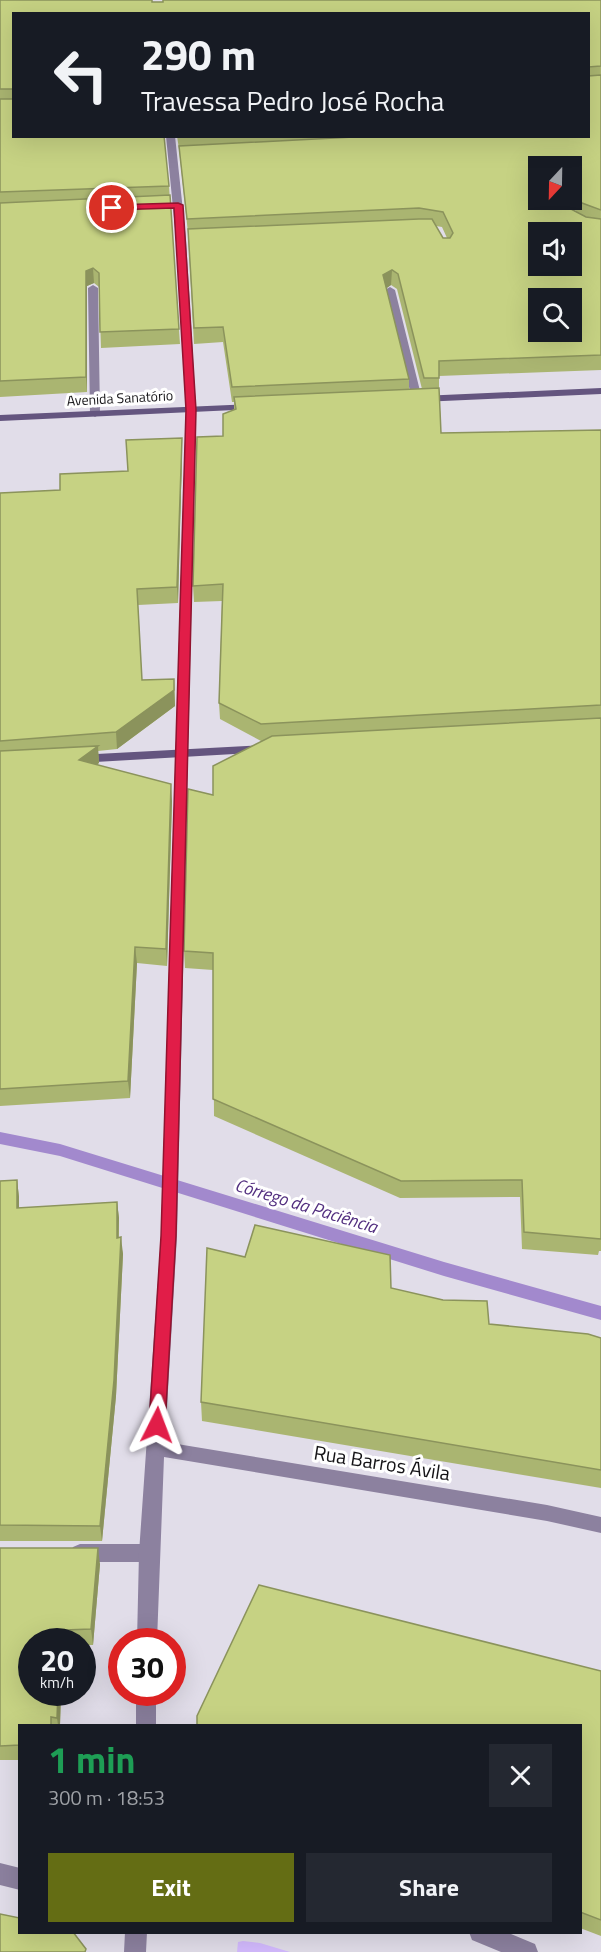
<!DOCTYPE html>
<html lang="en">
<head>
<meta charset="utf-8">
<style>
	:root { --surface:#171b24; --page:#242831; --text:#f1f3f6; --muted:#9ea1a6; --accent:#646d14 }
	body { margin:0; font-family:"Titillium Web",sans-serif; background:var(--page); color:var(--text); height:100vh; display:flex; flex-direction:column; font-size:22px; white-space:nowrap }
	* { box-sizing:border-box; margin:0 }
	p { font-size:20px; color:var(--muted) }
	.icon { flex:none; width:33px; height:33px; fill:none; stroke:currentColor; stroke-width:2; stroke-linecap:round; stroke-linejoin:round }
	.map { position:relative; flex:1; overflow:hidden }
	.details { position:absolute; left:18px; top:1724px; width:564px; height:210px; display:flex; flex-direction:column; background:var(--surface); border-radius:0px; box-shadow:0 6px 24px #0002 }
	.details>* { flex:none }
	.banner { position:absolute; left:12px; top:12px; width:578px; height:126px; border-radius:0px; box-shadow:0 6px 24px #0002; background:#171b24; color:var(--text); overflow:hidden }
	.needle { width:39px; rotate:202deg }
	.controls { position:absolute; left:528px; top:156px; display:grid; gap:12px }
	.controls a { display:grid; place-items:center; width:54px; height:54px; border-radius:0px; background:var(--surface); box-shadow:0 6px 24px #0002; font-size:30px }
	.speed { position:absolute; left:18px; top:1628px; display:flex; gap:12px; font-size:30px; font-weight:700; text-align:center }
	.speed>* { display:grid; place-content:center; width:78px; height:78px; border-radius:50%; background:var(--surface); box-shadow:0 6px 24px #0002; line-height:1 }
	.speed small { font-size:15px; font-weight:400 }
	.speed .limit { border:9px solid #d22; background:#fff; color:#111 }
	.pin { position:absolute; display:grid; place-items:center; width:51px; height:51px; color:#fff; margin:-26px; border:3px solid #fff; border-radius:50%; box-shadow:0 2px 6px #0007 }
	.me { position:absolute; width:66px; margin:-33px; rotate:3deg; stroke-linejoin:round; filter:drop-shadow(0 0 4px #0008) }
	.turn { display:flex; align-items:center; gap:21px; height:126px; padding:0 30px; font-size:27px }
	.turn .icon { width:78px; height:78px; stroke-width:2.5 }
	.turn b { display:block; font-size:42px; line-height:51px }
	.round { display:grid; place-items:center; flex:none; width:63px; height:63px; border-radius:0px; background:var(--page) }
	.summary { display:flex; align-items:center; justify-content:space-between; height:102px; padding:0 30px }
	h1 { font-size:36px; font-weight:700; line-height:45px; color:#1e9e55 }
	.button { display:flex; gap:12px; margin-top:auto; padding:12px 30px }
	.button a { flex:1; height:69px; border-radius:0px; background:var(--accent); color:#fff; font-size:24px; font-weight:700; line-height:69px; text-align:center }
	.button a+a { background:var(--page); color:var(--text) }
	.map>svg:first-child { display:block }
	.green { fill:#d3bafe }
	.lines { fill:none; stroke-linecap:round; stroke-linejoin:round }
	.stream { fill:#a289cd; fill-rule:evenodd }
	.lane { fill:#8c819f; fill-rule:evenodd }
	.street { fill:#8c819f; fill-rule:evenodd }
	.secondary { fill:#64557f; fill-rule:evenodd }
	.wall { fill:#aab571; fill-rule:evenodd }
	.shaded-wall { fill:#8b935c }
	.building { fill:#c6d283; stroke:#8b935c; stroke-width:1.5; fill-rule:evenodd }
	.route { fill:#e11d48; stroke:#92132f; stroke-width:1.5 }
	.labels { text-anchor:middle; stroke-width:6; stroke-linejoin:round; paint-order:stroke }
	.far-street-label { font-size:14px; fill:#141316; stroke:#fff }
	.water-label { font-size:18px; font-style:italic; fill:#522e7f; stroke:#fff }
	.near-street-label { font-size:20px; fill:#141316; stroke:#fff }
</style>
</head>
<body>
<div class="map">
<svg width="601" height="1952" viewBox="0 0 601 1952">
	<rect width="100%" height="100%" fill="#e1dde9"/>
	<path class="green" d="M243 1941 260 1943 290 1952H237L238 1942Z"/>
	<g class="lines">
		<path class="stream" d="M0 1132 60 1144 444 1262 601 1306V1320L444 1276 60 1156 0 1144Z"/>
		<path class="lane" d="M93 285 98 288 100 414 95 417 90 414 88 288Z
			M390 287 395 290 422 399 421 401 412 399 385 290Z
			M80 1544H149L156 1547 159 1553 156 1559 149 1562H80L73 1559 70 1553 73 1547Z"/>
		<path class="street" d="M166 136H175L186 239 196 409 177 1236 165 1442 547 1505 601 1517V1533L547 1521 164 1457 157 1641H137L139 1553 161 1236 186 409 176 239Z
			M136 1692H156V1725H136Z
			M0 1863 20 1868V1890L0 1885Z
			M125 1932H147L146 1952H124Z
			M469 1932H506L535 1944 538 1952H501L472 1940Z"/>
		<path class="secondary" d="M601 388V394L421 402 416 399 421 396Z
			M253 404 258 407 257 409 0 421V415Z
			M264 745 269 746 271 749 269 752 78 763 71 759 78 755Z"/>
	</g>
	<path class="wall" d="M0 0 152 2 601 0V370L439 376V388L441 433 601 430V1251H599L598 1255 522 1249 520 1197 400 1198 214 1116 213 970 185 968 184 951 213 795 263 741H261L220 719 219 703 222 601 194 602 193 586 223 436 234 409V402H232L223 342 194 344 188 233 179 149 177 136H588L14 14V136L169 186 180 344 101 348 99 287 94 283 87 286V392L0 397ZM538 166H572V200H566L576 211 567 207ZM436 226 442 227 447 238H443ZM391 285 397 289 422 389H409V379L386 288Z
		M182 438V453L178 603 138 605 142 680 174 679 175 706 117 749 98 751 99 763 97 764 172 801 167 966 137 963 130 1098 0 1106V493L60 490 128 471Z
		M17 1180 19 1197V1208L117 1202 119 1218V1237L123 1254 116 1396 102 1541H0V1181Z
		M391 1288 489 1324 601 1338V1488L202 1421 201 1402Z
		M0 1548 100 1564 93 1645H82V1641H32V1692H61L60 1725H20V1760H0Z
		M601 1671V1936L580 1928V1725Z"/>
	<path class="shaded-wall" d="M93 268 94 283 87 286V392L86 377V271Z
		M392 270 391 285 383 291V275Z
		M182 438V453L178 603 177 587Z
		M174 679 175 706 117 749 116 732Z
		M98 746 99 763 81 776 79 760Z
		M171 784 172 801 167 966 166 949Z
		M135 947 137 963 130 1098 128 1081Z
		M17 1180 19 1197V1225L17 1208Z
		M117 1202 119 1218 118 1254 117 1238Z
		M121 1237 123 1254 116 1396 102 1541 100 1526Z
		M98 1548 100 1564 93 1645 91 1629Z
		M58 1692H61L60 1725H58L57 1718Z"/>
	<path class="building" d="M0 0H152V2H163V0H601V66L588 67V14H14V89H0Z
		M601 75V210L582 203 572 190V166H538V200H564L567 207 586 217 601 219V355L439 361V378H424L398 274 392 270 383 275 409 379 232 387 223 327 194 328 188 229 419 219H432L443 238H450L453 233 443 212 419 208 187 219 179 146 373 136H588V76ZM538 232H572V266H538ZM538 298H572V332H538Z
		M0 99H14V136H164L169 186 0 192Z
		M170 195 179 329 100 332 99 273 93 268 86 271V377L0 381V203Z
		M439 388 441 433 601 430V705L261 724 219 703 223 584 193 586 197 437 223 436V414L236 409 234 397Z
		M182 438 177 587 137 589 142 680 174 679V690L116 732 0 741V493L60 490V474L128 471 126 440Z
		M601 718V1239L524 1232 522 1180 401 1181 213 1099V953L184 951 188 789 213 795V766L272 736Z
		M98 746 79 760 171 784 166 949 135 947 128 1081 0 1089V751Z
		M17 1180V1208L117 1202V1238L121 1237 114 1380 100 1526 0 1525V1181Z
		M255 1225 390 1255 391 1288 443 1300 487 1301 489 1324 588 1334 601 1338V1470L201 1402 207 1248 245 1257Z
		M0 1548H98L91 1629 65 1630V1641H32V1692H58L57 1718 51 1717V1725H20V1745L0 1746Z
		M259 1585 601 1671V1920L580 1912V1725H197V1716Z
		M0 1914 20 1918V1932H73L86 1949 85 1952H0Z"/>
	<path class="route" d="M178 203 183 205 196 410 176 1236 165 1425 163 1430H151L149 1425 161 1236 186 410 174 208 112 210 107 208 112 205Z"/>
	<g class="labels">
		<g class="far-street-label">
			<text transform="translate(120 398) rotate(-3)" y="5">Avenida Sanatório</text>
		</g>
		<g class="water-label">
			<text transform="translate(306 1206) rotate(17)" y="6">Córrego da Paciência</text>
		</g>
		<g class="near-street-label">
			<text transform="translate(382 1463) rotate(9)" y="7">Rua Barros Ávila</text>
		</g>
	</g>
</svg>
<div class="controls">
<a><svg class="needle" viewBox="-14 -14 28 28"><path d="M0-13l5 13h-10z" fill="#e53935"/><path d="M0 13l5-13h-10z" fill="#9ea1a6"/></svg></a>
<a><svg class="icon" aria-label="sound" viewBox="0 0 24 24"><path d="M4 9h4l5-4v14l-5-4H4zM17 9q2 3 0 6"/></svg></a>
<a><svg class="icon" aria-label="search" viewBox="0 0 24 24"><circle cx="10" cy="10" r="6"/><path d="M15 15l6 6"/></svg></a>
</div>
<div class="speed"><div>20<small>km/h</small></div><div class="limit">30</div></div>
<div class="pin" style="left:112px;top:208px;background:#d93025"><svg class="icon" aria-label="arrive" viewBox="0 0 24 24"><path d="M6 21V4h12l-3 4 3 4H6"/></svg></div>
<svg class="me" style="left:157px;top:1425px" viewBox="-20 -20 40 40"><path d="M0-17L14 15 0 8-14 15z" fill="#e11d48" stroke="#fff" stroke-width="4"/></svg>
<div class="banner">
<div class="turn"><svg class="icon" aria-label="left" viewBox="0 0 24 24"><path d="M17 20v-9H6M10 6l-5 5 5 5"/></svg><div><b>290 m</b>Travessa Pedro José Rocha</div></div>
</div>
<section class="details">
<div class="summary"><div><h1>1 min</h1><p>300 m · 18:53</p></div><a class="round"><svg class="icon" aria-label="close" viewBox="0 0 24 24"><path d="M6 6l12 12M18 6L6 18"/></svg></a></div>
<div class="button"><a>Exit</a><a>Share</a></div>
</section>
</div>
</body>
</html>
